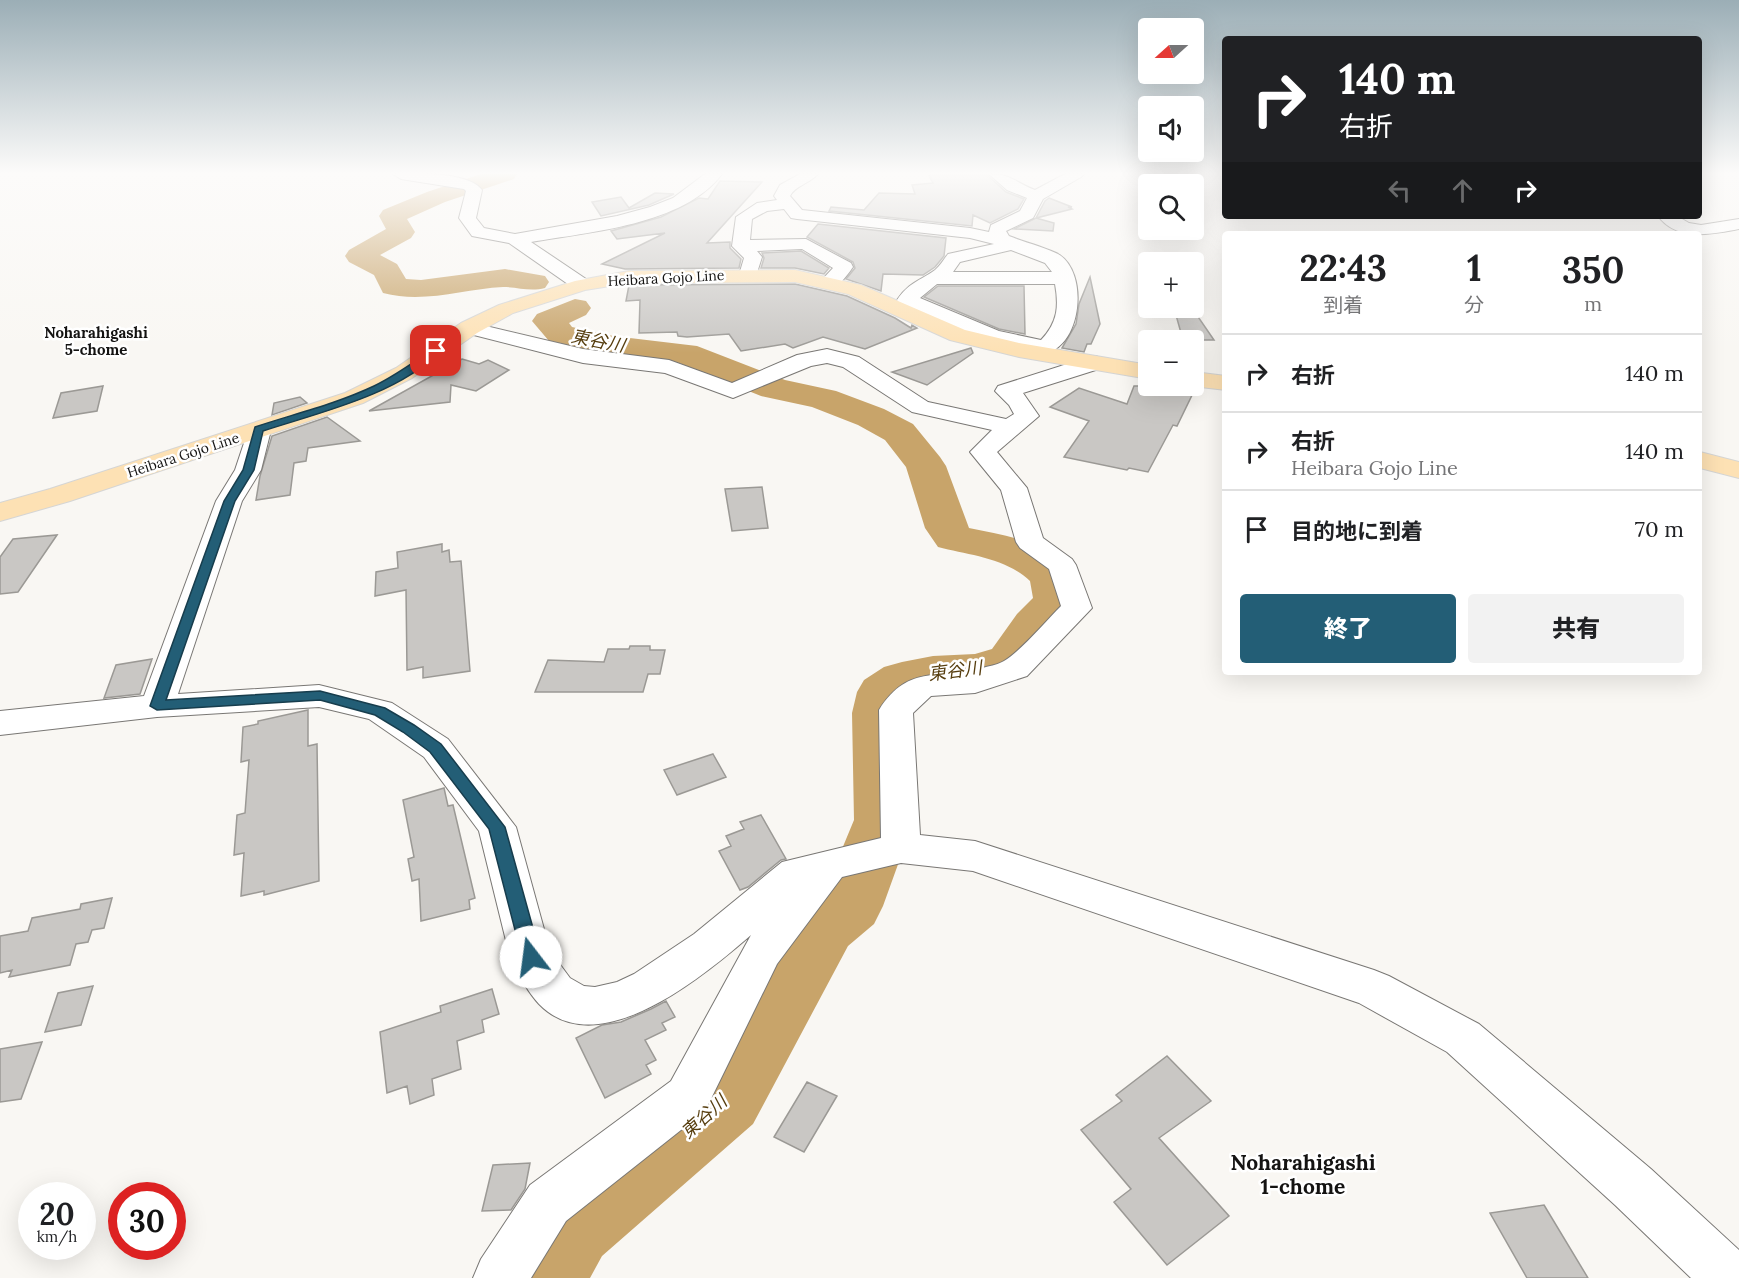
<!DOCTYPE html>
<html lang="ja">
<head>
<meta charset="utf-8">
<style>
	:root { --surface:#fff; --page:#f2f2f2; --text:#202124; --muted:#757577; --line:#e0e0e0; --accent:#235e76 }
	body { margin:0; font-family:Lora,"Noto Sans JP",serif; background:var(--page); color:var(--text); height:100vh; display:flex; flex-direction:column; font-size:22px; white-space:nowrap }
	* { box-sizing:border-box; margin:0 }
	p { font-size:20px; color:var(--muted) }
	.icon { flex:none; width:33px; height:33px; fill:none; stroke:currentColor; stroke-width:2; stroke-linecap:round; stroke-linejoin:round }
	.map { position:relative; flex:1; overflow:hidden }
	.side { position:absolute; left:1222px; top:231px; width:480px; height:444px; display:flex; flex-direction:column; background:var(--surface); border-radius:6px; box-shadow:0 6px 24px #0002 }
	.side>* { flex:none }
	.banner { position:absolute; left:1222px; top:36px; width:480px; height:183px; border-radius:6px; box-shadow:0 6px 24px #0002; background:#202124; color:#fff; overflow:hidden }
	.needle { width:39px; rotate:249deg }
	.buttons { position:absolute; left:1138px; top:18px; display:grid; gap:12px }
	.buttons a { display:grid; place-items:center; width:66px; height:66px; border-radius:6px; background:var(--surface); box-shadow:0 6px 24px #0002; font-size:30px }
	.speed { position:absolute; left:18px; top:1182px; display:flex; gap:12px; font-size:30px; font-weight:700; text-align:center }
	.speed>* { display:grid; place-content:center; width:78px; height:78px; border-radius:50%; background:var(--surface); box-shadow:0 6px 24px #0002; line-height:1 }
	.speed small { font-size:15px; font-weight:400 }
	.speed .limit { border:9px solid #d22; background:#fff; color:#111 }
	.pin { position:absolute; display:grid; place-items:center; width:51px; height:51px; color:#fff; margin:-26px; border-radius:12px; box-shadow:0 3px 9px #0006 }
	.me { position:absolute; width:66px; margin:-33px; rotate:345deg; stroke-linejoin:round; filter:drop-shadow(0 0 4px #0008) }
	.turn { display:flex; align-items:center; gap:21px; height:126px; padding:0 18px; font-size:27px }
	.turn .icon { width:78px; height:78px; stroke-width:2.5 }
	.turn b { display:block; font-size:42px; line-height:51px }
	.lanes { display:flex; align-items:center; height:57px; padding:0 18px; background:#0003; justify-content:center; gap:30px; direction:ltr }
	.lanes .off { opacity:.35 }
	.eta { display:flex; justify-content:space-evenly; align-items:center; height:102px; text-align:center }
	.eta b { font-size:36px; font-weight:800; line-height:42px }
	.action { display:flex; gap:12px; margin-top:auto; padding:12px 18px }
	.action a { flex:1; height:69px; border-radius:6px; background:var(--accent); color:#fff; font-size:24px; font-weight:800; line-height:69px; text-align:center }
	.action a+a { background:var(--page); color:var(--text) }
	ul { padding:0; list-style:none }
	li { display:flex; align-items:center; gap:18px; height:78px; padding:0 18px; border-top:2px solid var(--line) }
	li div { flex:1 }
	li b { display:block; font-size:22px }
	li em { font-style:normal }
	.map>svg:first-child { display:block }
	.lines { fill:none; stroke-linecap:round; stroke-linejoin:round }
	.river { fill:#c8a46a; fill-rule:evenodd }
	.building { fill:#c9c7c4; stroke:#9b9995; stroke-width:1.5 }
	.minor-casing { stroke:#797774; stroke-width:2 }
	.major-casing { stroke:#d5d5d4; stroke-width:2 }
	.minor { fill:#fff; fill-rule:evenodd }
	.major { fill:#fde1b4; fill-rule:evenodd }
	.route { fill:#235e76; stroke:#173d4d; stroke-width:1.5 }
	.labels { text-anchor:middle; stroke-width:5; stroke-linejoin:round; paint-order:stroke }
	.far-street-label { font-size:14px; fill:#141312; stroke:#fff }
	.far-neighbourhood-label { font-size:15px; font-weight:bold; fill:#141312; stroke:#fff }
	.water-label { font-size:18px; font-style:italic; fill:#573e0f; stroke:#fff }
	.near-neighbourhood-label { font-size:21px; font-weight:bold; fill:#141312; stroke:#fff }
</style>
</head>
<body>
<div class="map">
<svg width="1739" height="1278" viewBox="0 0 1739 1278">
	<rect width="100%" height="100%" fill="#f9f7f3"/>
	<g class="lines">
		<path class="river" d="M481 174H517L514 179 445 202 407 219 415 232 411 238 380 255 397 264 406 279 421 280 505 269 545 276 549 282 545 288C530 292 518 287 503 287 463 289 424 304 383 293L374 275 349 262 345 256 349 250 386 229 379 216 383 210 427 192Z
			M575 299 586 301 591 308 586 315 569 323 572 327 613 336 697 346 785 380 836 391 884 409 913 424 940 457 946 466 969 528C1017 538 1071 544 1081 601L1053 633 1028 671C1012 677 994 684 977 686 952 690 929 684 908 699L906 713 914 820 883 906 874 924 848 946 753 1124 602 1256 590 1278H503L515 1248 544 1198 701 1076 802 908 825 890 854 820 852 713 857 692 864 680 884 667 902 662 933 656 975 654 992 649 1017 614 1033 598 1030 581C1006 558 969 555 938 547L925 528 906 467 885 440 858 425 812 407 761 396 679 363 613 356 549 341 532 321 537 314Z"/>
	</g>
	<path class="building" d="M931 174H986L1006 192 1024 199 1018 209 990 223 973 215 972 226 829 211 831 207 864 210 879 193 915 194 912 185 933 183 929 176Z
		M720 181 762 182 707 243 730 242V248L741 259 739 268 625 269 602 264 665 233 617 239 611 231 661 217 699 198 708 199Z
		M655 193 674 194 649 205 601 216 592 202 621 197 629 208Z
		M1049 198 1072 207H1068L1072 209 1036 218 1045 201Z
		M1036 218 1054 223 1053 231 1014 229Z
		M818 224 946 238 944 256 935 267 923 275 883 274 881 291 846 279 855 268 853 262 807 237Z
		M801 251 829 268 824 274 795 268H761L764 258 762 253Z
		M1090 277 1100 324 1091 344H1087L1084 352 1062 348 1076 324 1079 304Z
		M795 284 847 296 895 318 911 328 912 325 917 328 865 349 823 337 793 348 785 344 741 351 729 334 687 337 678 336 677 332 639 333 640 300 626 301 629 285Z
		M938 286H1024L1025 334 999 329 924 297Z
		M1174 308H1192L1214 340H1183Z
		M971 348 973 353 927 385 892 372Z
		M462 359 479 364 488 360 509 370 476 391 451 385 450 402 369 411Z
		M103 386 97 411 53 418 61 393Z
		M1134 386H1190L1195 389 1177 426 1173 425 1148 472 1129 468 1127 470 1064 457 1089 421 1050 407 1079 388 1127 404Z
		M300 397 307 403 272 415 274 403Z
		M327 417 360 441 308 448 306 461 294 463 290 495 256 500 260 476 272 436Z
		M762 487 768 528 732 531 725 489Z
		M57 535 18 592 0 594V557L13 539Z
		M442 544V552L449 550 450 562 461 561 470 671 423 678V667L407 670 406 590 375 596 376 572 398 568 397 552Z
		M630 646H650V650H665L660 674H648L643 692H535L548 660 604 662 608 649H629Z
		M152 659 140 694 104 698 116 665Z
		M308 710V746L317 744 319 881 264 895V891L241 896 244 853 234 855 237 815 245 813 249 760 241 762 243 727 258 724V721Z
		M713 754 726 777 677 795 664 770Z
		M444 788 448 806 453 805 475 898 469 900 470 909 421 921 419 879 412 881 408 859 414 857 403 800Z
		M761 815 786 859 781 860 748 887 740 890 719 851 731 846 726 836 744 829 740 822Z
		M112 898 104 928 92 930 88 942 76 944 70 965 9 977 12 970 0 973V936L28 931 32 918 80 909 81 904Z
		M93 986 81 1025 45 1032 58 993Z
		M492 989 499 1014 482 1020 484 1032 457 1041 461 1069 432 1079 434 1095 410 1104 407 1086 387 1093 380 1032 441 1012 440 1006Z
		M666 1001 675 1017 662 1023 666 1030 645 1040 656 1060 646 1065 651 1074 605 1098 576 1038 602 1025 621 1022 651 1009Z
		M42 1042 21 1099 0 1102V1049Z
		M1167 1056 1211 1101 1159 1138 1229 1216 1167 1265 1114 1202 1131 1189 1081 1130 1122 1101 1116 1095Z
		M807 1082 837 1096 804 1152 774 1137Z
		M530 1163 525 1189 511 1210 482 1211 493 1165Z
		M1544 1205 1588 1278H1527L1490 1213Z"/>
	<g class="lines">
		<defs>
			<path id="minor" d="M393 174C415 173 469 172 482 190L476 218 484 228 515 234 617 216 650 207 673 198 705 174H722C684 225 589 232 531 242L589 281 592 285 589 289H575L509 243 472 236 459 218 466 191 464 189 401 179Z
				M800 174H818C810 183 795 186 790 196L802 210 970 228 989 232 991 225 1020 211 1027 198 1007 190 989 174C1011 174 1015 182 1035 190L1065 174H1084L1081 177 1043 199 1033 218 1006 231 1009 236C1021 241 1047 248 1058 254 1089 272 1082 345 1046 353L973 336 958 341 951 339 948 335 955 328 900 304 897 300C909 282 920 281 935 270 940 266 944 259 948 254L994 244 970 238 797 219 791 218 784 209 767 211 752 219 750 240 806 239 851 263 853 267C845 278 837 291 822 287L819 283 833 268 802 249 757 251 762 257 755 279H741L739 275 744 258 732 246 736 217 757 203 777 200 774 196 780 185ZM1011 250 1045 263 1052 272H953L960 262ZM937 284H1055C1059 306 1058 322 1041 340L999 331 920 298Z
				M1658 216H1677L1689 223 1701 225 1739 219V229C1712 234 1677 242 1658 216Z
				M469 322 583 349 669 360 732 383 797 355 827 349 859 357 928 402 1006 419 1014 414 1009 405 995 391 998 386 1086 358 1094 356 1102 358 1105 363 1102 368 1023 393 1039 416 997 452 1027 488 1043 538 1072 559 1076 565 1092 608 1027 676 975 693 931 696 913 713 920 835 975 841 1374 970 1389 976 1479 1024 1651 1169 1739 1250V1278H1691L1615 1205 1447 1052 1359 1003 973 871 901 863 842 877 777 964 705 1111 566 1221 531 1278H473L481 1259 530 1185 671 1081 751 935C705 975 598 1065 539 1004 527 991 517 972 510 957L479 831 424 757 369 719 319 707 157 717 0 735V711L144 696 216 501 235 470 250 425 259 423 268 425 271 430 261 470 242 501 178 694 319 685 392 703 448 739 516 827 550 951 570 978 584 986 595 987 617 982 634 974 694 934 782 862 881 838 879 710C910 661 941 682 986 667 991 666 999 664 1004 661 1020 652 1046 621 1061 606L1049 569 1020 548 1016 542 1001 490 970 452 992 430 912 412 843 367 827 363 811 366 733 398 665 373 583 363 462 332 459 328 462 324Z"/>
			<path id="major" d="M795 270 861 285 965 330 1019 343 1149 365V379L1019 357 950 340 848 294 795 282 629 283 585 290 513 313 477 333 412 378 363 403 70 501 0 521V503L50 489 345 393 396 368 461 323 499 305 575 281 629 271Z
				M1194 372 1226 376V390L1192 386H1194Z
				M1700 452 1739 462V478L1700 468Z"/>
		</defs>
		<use href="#minor" class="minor-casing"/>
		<use href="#major" class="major-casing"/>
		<use href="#minor" class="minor"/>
		<use href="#major" class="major"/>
	</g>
	<linearGradient id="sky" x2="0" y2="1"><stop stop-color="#9baeb6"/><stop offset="0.49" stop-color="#fcfbfa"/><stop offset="1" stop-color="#fcfbfa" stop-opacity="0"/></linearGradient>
	<rect width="1739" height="353" fill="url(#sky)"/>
	<path class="route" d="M433 349 441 351C397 395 321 412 263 431L254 470 235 501 166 700 320 691 385 708 414 725 441 744 505 827 541 957 538 963 531 965 525 963 522 957 489 829 430 752 403 732 375 715 320 700 157 710 150 706 224 501 243 470 255 427C294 414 336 404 374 386 395 376 414 362 433 349Z"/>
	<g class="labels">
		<g class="far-street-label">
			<text transform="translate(666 278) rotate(-3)" y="5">Heibara Gojo Line</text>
			<text transform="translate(183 455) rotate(-18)" y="5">Heibara Gojo Line</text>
		</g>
		<g class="far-neighbourhood-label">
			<text x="96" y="338">Noharahigashi<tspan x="96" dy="17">5-chome</tspan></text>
		</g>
		<g class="water-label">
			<text transform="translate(598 341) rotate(11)" y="6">東谷川</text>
			<text transform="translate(955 671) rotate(-7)" y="6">東谷川</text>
			<text transform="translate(704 1117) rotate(-42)" y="6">東谷川</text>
		</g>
		<g class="near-neighbourhood-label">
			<text x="1303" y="1170">Noharahigashi<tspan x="1303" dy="24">1-chome</tspan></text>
		</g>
	</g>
</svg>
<div class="buttons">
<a><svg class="needle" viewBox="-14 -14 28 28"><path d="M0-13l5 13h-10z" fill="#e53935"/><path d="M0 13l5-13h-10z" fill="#757577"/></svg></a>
<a><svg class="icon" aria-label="sound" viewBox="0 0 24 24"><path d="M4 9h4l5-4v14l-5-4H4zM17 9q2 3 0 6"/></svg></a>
<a><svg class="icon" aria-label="search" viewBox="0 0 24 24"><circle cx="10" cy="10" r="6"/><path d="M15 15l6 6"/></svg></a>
<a>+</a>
<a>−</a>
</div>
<div class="speed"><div>20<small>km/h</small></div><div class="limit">30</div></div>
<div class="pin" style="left:436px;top:351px;background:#d93025"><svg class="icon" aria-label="arrive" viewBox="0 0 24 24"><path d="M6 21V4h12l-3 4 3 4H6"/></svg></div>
<svg class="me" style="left:531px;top:957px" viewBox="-20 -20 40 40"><circle r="19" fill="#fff"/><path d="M0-13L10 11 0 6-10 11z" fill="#235e76"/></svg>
<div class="banner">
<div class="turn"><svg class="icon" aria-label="right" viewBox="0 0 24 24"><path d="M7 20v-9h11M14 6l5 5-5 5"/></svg><div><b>140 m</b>右折</div></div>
<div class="lanes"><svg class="icon off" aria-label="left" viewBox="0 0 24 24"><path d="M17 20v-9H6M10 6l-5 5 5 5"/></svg><svg class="icon off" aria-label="ahead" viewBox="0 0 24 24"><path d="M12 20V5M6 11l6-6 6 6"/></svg><svg class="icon" aria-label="right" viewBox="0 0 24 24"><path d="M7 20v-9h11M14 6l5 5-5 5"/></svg></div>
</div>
<section class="side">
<div class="eta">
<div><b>22:43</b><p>到着</p></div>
<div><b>1</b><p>分</p></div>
<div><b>350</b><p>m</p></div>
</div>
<ul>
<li><svg class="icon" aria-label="right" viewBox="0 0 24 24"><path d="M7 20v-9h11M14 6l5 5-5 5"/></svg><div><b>右折</b></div><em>140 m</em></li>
<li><svg class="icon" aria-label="right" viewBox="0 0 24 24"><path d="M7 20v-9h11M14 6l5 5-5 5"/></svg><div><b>右折</b><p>Heibara Gojo Line</p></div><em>140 m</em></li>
<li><svg class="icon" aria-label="arrive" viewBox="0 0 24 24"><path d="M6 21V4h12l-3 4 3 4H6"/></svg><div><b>目的地に到着</b></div><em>70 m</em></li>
</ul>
<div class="action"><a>終了</a><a>共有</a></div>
</section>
</div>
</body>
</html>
